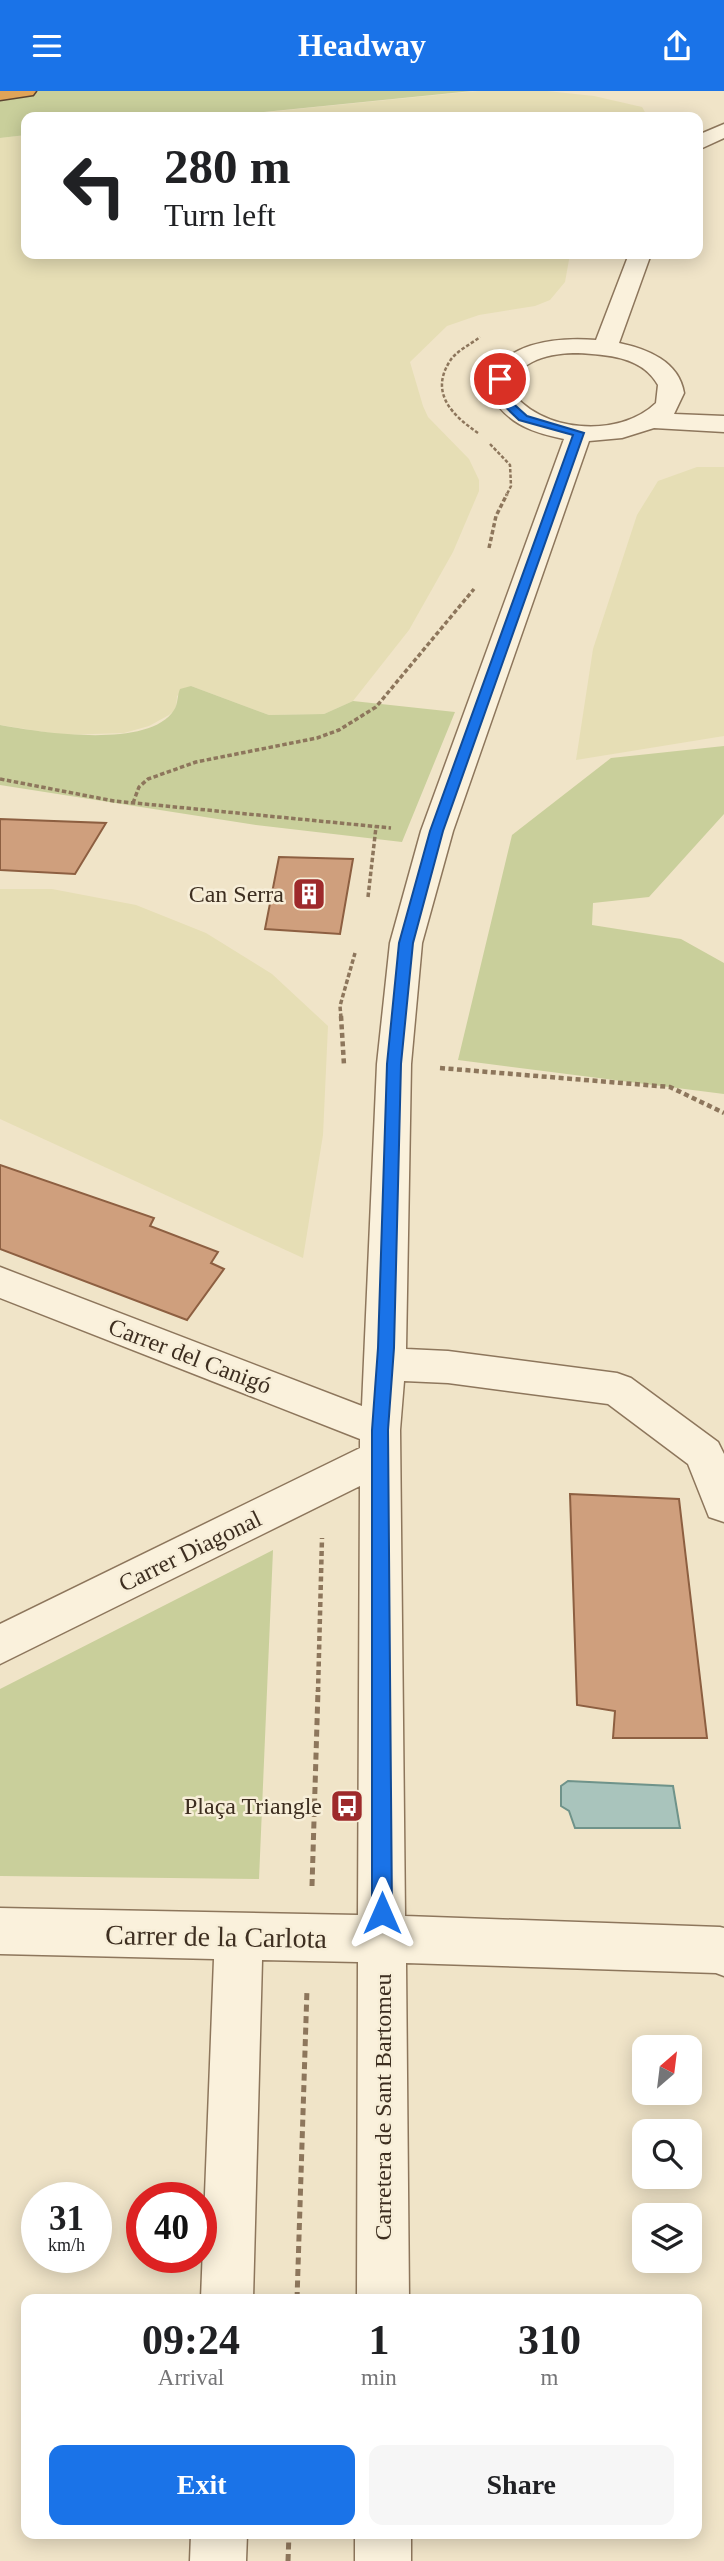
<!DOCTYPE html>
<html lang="en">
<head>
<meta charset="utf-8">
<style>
	:root { --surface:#fff; --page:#f6f6f6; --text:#202124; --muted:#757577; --accent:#1a73e8 }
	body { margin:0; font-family:"Times New Roman",serif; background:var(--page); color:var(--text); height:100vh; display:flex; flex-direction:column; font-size:26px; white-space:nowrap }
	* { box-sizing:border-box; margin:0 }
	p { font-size:23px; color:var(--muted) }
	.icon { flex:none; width:38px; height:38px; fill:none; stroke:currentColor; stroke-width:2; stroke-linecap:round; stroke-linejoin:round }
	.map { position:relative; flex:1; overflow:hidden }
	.side { position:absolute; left:21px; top:2203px; width:681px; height:245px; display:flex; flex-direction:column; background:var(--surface); border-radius:14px; box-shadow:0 4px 18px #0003 }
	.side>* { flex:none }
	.guide { position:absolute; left:21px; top:21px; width:682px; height:147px; border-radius:14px; box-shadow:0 4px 18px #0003; background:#fff; color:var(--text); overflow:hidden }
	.needle { width:46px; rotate:28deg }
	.fabs { position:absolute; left:632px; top:1944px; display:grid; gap:14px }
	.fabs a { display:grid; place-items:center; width:70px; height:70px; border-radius:14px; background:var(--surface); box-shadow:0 4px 18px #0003; font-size:35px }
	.speed { position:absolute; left:21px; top:2091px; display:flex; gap:14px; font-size:35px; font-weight:700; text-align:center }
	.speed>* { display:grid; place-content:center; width:91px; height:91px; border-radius:50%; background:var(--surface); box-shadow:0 4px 18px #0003; line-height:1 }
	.speed small { font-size:18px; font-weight:400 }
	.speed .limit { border:10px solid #d22; background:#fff; color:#111 }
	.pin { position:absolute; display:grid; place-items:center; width:60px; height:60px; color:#fff; margin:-30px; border:4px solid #fff; border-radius:50%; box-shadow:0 2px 7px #0007 }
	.me { position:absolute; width:77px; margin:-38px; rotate:0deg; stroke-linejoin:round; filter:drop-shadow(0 0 5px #0008) }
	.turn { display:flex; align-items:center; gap:24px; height:147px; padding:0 28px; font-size:32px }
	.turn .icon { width:91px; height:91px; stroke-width:2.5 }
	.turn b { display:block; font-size:49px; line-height:60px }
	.eta { display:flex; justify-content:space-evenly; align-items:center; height:119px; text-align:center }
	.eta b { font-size:42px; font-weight:700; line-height:49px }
	.primary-button { display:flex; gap:14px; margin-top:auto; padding:14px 28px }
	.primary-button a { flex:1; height:80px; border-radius:14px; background:var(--accent); color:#fff; font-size:28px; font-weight:700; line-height:80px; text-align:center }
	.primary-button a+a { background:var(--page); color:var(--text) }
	header { display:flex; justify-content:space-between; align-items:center; height:91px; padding:0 28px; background:var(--accent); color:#fff; font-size:32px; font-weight:700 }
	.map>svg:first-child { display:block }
	.farmland { fill:#e6deb5 }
	.green { fill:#c9cf9b }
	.water { fill:#a9c4bc; stroke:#6f938a; stroke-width:2 }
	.building { fill:#cf9f7d; stroke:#8d5f41; stroke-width:2 }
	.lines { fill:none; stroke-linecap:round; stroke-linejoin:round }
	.minor-casing { stroke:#8d765c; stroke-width:3 }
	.highway-casing { stroke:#5b4430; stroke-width:3 }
	.path-far3 { stroke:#8d765c; stroke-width:2.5; stroke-dasharray:3.5 2; stroke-linecap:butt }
	.path-far2 { stroke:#8d765c; stroke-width:3.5; stroke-dasharray:4.5 2.5; stroke-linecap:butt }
	.path-far1 { stroke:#8d765c; stroke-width:4.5; stroke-dasharray:5 3.5; stroke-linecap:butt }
	.path { stroke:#8d765c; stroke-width:5; stroke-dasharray:7 4.5; stroke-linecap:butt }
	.minor { fill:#faf1dc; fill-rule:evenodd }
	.highway { fill:#e0a458; fill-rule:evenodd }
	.route { fill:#1a73e8; stroke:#114b97; stroke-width:2 }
	.labels { text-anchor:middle; stroke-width:5; stroke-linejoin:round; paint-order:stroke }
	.poi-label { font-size:24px; fill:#3d2e20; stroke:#f7eed8; text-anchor:end }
	.street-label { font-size:24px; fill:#3d2e20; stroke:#f7eed8 }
	.near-street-label { font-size:28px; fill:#3d2e20; stroke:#f7eed8 }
</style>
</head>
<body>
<header><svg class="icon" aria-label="menu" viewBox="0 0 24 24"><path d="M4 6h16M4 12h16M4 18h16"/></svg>Headway<svg class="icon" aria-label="share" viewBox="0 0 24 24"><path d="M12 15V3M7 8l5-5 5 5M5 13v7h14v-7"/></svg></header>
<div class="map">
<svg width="724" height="2470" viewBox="0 0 724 2470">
	<rect width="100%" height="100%" fill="#f0e4c8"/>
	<path class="farmland" d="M478 0H547L594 5 642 16 646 23 644 26H215Z
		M26 44V163H570L565 191 550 209 535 215 479 224 447 235 410 271 423 315 428 326 469 368 479 389V400L453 461 409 539 353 610 324 623 269 624 191 595 177 605 176 618 169 624 149 635 124 642 63 644 0 634V47Z
		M697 376H724V645L576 669 593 558 637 424 658 390Z
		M0 798H52L136 814 206 842 272 883 328 935 323 1044 303 1167 0 1028Z"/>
	<path class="green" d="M0 0H472L215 26H26V44L0 47Z
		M191 595 269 624 324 623 353 610 455 621 402 751 256 734 0 694V634C38 641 149 659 174 619 178 614 177 605 180 598Z
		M724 655V723L649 806 593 812 592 834 681 848 724 872V1003L458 969 512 744 611 667Z
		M273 1459 259 1788 0 1785V1598Z"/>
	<path class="water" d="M568 1690 673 1695 680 1737H575L569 1720 561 1715V1695Z"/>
	<path class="building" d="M0 728 106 732 75 783 0 779Z
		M279 766 353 768 340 843 265 838Z
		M0 1074 154 1127 150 1135 218 1161 211 1172 224 1178 187 1229 0 1158Z
		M570 1403 679 1408 707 1647H613L615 1620 577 1614Z"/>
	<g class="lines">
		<defs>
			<path id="minor" d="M724 33V47L698 59V44Z
				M629 163H651L619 252C647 258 679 270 684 302L674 323 724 325V341L654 337 622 347 589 350 453 740 422 852 411 973 406 1258 448 1260 617 1282 631 1287 718 1351 724 1363V1431L709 1426 688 1373 608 1313 448 1292 404 1290 400 1339 405 1825 720 1836 724 1837V1885L716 1882 406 1872 409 2208H357L358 1871 262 1869 253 2208H201L214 1868 0 1863V1817L358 1824 360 1395 0 1573V1533L360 1357V1348L0 1207V1176L362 1315 377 973 390 852 421 740 564 348C526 340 507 332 486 298 499 251 555 246 596 249ZM578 262C607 264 642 265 658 294L656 312C619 348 539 342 510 298 518 268 551 262 578 262Z
				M191 2443H247L246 2470H190Z
				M355 2443H411V2470H355Z"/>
			<path id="highway" d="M0 0H36L33 4 0 9Z"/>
		</defs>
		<use href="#minor" class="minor-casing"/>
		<use href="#highway" class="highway-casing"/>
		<path class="path-far3" d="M478 342C453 325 429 302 450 270 455 261 471 253 480 246
			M490 353 510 374 511 395 506 405"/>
		<path class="path-far2" d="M489 457 496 425 507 403
			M0 688 114 710 391 737
			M133 712 139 696 148 688 196 671 317 647 339 639 376 616 474 498
			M368 806 376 736
			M341 927 340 915 355 862"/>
		<path class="path-far1" d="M341 925 344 974
			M440 977 670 996 724 1022
			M318 1601 322 1447"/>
		<path class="path" d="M312 1795 318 1599
			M297 2208 307 1898
			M288 2470 289 2443"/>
		<use href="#minor" class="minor"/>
		<use href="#highway" class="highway"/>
	</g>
	<path class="route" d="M500 285 505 288 507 307 527 325 584 342 443 740 413 852 401 973 394 1257 388 1339 392 1822 389 1828 382 1831 375 1828 372 1822V1339L378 1257 387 973 399 852 430 740 573 344 519 329 497 308 495 288Z"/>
	<defs>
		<symbol id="building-square" viewBox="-11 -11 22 22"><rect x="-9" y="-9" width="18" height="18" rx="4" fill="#9e2a2b" stroke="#f7eed8"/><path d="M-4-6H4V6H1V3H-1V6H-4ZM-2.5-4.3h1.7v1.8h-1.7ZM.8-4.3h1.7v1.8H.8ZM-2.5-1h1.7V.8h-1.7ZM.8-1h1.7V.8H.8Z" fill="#fff"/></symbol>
		<symbol id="bus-square" viewBox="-11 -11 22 22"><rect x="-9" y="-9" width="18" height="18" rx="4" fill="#9e2a2b" stroke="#f7eed8"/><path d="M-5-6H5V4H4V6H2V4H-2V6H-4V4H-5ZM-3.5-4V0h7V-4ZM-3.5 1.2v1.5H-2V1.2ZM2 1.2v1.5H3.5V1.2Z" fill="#fff"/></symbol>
	</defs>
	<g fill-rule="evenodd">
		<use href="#building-square" x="290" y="784" width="38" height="38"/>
		<use href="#bus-square" x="328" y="1696" width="38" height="38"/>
	</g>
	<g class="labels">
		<g class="poi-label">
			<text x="284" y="811">Can Serra</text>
			<text x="322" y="1723">Plaça Triangle</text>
		</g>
		<g class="street-label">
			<text transform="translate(190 1265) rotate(21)" y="8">Carrer del Canigó</text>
			<text transform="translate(190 1460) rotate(-26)" y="8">Carrer Diagonal</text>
			<text transform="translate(383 2016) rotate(-90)" y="8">Carretera de Sant Bartomeu</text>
		</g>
		<g class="near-street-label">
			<text transform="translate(216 1845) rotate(1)" y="10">Carrer de la Carlota</text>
		</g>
	</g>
</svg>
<div class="fabs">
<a><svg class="needle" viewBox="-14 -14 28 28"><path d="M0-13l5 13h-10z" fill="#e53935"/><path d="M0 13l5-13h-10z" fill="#757577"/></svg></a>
<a><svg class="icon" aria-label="search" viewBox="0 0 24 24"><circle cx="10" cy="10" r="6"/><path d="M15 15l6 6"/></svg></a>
<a><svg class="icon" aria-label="layers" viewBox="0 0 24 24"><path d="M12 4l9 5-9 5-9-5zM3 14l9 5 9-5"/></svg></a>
</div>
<div class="speed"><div>31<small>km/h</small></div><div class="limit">40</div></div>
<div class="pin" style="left:500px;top:288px;background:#d93025"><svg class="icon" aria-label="arrive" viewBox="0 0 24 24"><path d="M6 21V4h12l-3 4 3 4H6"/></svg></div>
<svg class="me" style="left:382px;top:1822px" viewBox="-20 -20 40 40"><path d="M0-17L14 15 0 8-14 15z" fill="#1a73e8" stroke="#fff" stroke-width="4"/></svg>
<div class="guide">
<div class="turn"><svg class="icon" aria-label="left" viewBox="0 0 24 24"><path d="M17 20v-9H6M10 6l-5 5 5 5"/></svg><div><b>280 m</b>Turn left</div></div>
</div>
<section class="side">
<div class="eta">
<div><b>09:24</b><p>Arrival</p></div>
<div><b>1</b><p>min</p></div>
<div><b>310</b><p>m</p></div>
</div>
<div class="primary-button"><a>Exit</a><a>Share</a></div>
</section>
</div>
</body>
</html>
